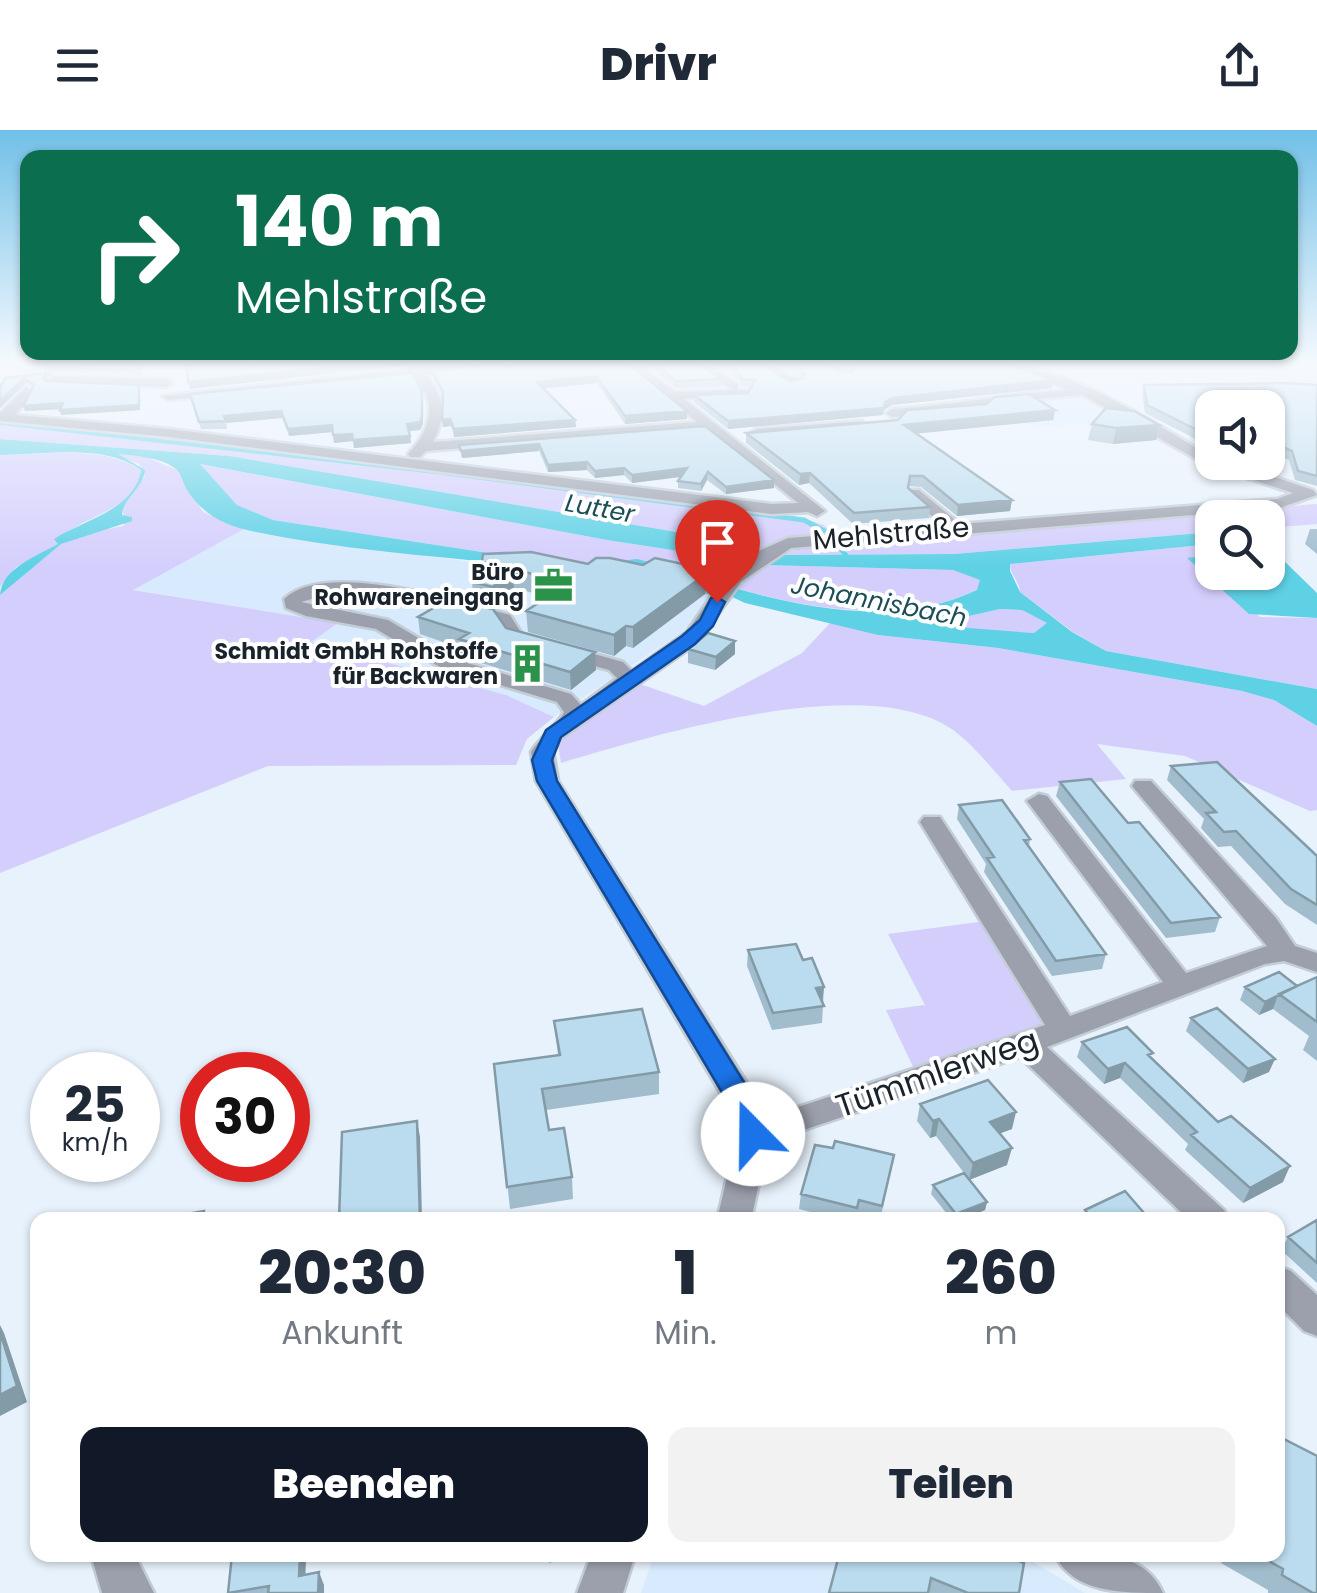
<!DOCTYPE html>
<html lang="de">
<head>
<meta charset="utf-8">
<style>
	:root { --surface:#fff; --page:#f2f2f3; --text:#1f2937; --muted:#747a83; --accent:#111827 }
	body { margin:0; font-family:Poppins,sans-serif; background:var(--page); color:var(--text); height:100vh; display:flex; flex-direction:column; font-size:38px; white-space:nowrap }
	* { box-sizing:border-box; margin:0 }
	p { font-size:32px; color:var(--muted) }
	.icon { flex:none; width:55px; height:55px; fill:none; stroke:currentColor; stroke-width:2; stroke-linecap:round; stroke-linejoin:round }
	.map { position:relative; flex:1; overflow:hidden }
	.sheet { position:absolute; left:30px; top:1082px; width:1255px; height:350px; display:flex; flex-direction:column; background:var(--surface); border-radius:20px; box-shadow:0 2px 8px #0004 }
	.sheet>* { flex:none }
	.hud { position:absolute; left:20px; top:20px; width:1278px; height:210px; border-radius:20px; box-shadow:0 2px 8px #0004; background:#0b6e4f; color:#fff; overflow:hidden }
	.fabs { position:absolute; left:1195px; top:260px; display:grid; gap:20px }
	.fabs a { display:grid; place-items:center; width:90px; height:90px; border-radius:20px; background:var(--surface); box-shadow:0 2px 8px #0004; font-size:50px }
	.speed { position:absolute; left:30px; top:922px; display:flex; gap:20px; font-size:50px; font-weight:700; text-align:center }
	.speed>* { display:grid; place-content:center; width:130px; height:130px; border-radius:50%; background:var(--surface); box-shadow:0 2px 8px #0004; line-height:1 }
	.speed small { font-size:25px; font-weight:400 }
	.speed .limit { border:15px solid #d22; background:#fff; color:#111 }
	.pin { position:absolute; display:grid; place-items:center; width:85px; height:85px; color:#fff; margin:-102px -42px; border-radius:50% 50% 50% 0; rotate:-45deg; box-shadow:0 0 10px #0007 }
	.pin .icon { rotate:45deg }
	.me { position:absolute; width:110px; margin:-55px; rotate:338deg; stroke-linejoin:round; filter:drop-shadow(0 0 8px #0008) }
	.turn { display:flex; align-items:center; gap:35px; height:210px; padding:0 50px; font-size:45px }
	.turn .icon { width:130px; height:130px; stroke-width:2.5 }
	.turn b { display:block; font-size:70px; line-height:85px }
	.eta { display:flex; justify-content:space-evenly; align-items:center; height:170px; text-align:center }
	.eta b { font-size:60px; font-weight:800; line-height:70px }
	.action { display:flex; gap:20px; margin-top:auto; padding:20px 50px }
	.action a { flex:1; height:115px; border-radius:20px; background:var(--accent); color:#fff; font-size:40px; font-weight:800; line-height:115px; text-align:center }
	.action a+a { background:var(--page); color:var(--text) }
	header { display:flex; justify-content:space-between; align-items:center; height:130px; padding:0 50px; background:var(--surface); font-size:45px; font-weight:800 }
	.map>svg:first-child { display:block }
	.built { fill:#d8eafd }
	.green { fill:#d4cefd }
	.water { fill:#5ed1e5; fill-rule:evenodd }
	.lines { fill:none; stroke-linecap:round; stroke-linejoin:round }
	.stream-far1 { stroke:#5ed1e5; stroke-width:4 }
	.stream { stroke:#5ed1e5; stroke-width:5 }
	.minor-casing { stroke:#c3cdd6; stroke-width:5 }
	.minor { fill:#9ca0ad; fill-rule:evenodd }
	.wall { fill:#a1bdcd }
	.shaded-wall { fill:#839aa7 }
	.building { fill:#bbdcee; stroke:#839aa7; stroke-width:2.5 }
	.route { fill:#1a73e8; stroke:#114b97; stroke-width:2.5 }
	.labels { text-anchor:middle; stroke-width:8; stroke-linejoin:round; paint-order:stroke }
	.far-poi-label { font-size:22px; font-weight:bold; fill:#1a222b; stroke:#fff; text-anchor:end }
	.far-water-label { font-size:25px; font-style:italic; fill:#1b4e56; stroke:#fff }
	.street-label { font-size:28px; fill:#1a222b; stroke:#fff }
	.near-street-label { font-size:32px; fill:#1a222b; stroke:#fff }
</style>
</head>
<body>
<header><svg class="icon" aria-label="menu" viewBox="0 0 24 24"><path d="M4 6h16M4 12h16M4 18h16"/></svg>Drivr<svg class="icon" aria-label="share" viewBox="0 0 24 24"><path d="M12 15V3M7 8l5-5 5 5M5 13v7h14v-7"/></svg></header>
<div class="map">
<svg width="1317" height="1463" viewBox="0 0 1317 1463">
	<rect width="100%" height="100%" fill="#e8f2fc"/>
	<path class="built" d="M1012 239 1070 260 1128 291 1033 297 956 246Z
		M244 399 470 432 655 447 714 466 695 492 679 504 554 587 506 565 310 512 336 494 131 459Z
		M654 1425H1021L1085 1463H641Z"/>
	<path class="green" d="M0 290 354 329 802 388 824 395 833 404 775 411 760 422 706 407 229 326 0 309Z
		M110 323 146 327 177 340 203 382 244 399 133 460 338 493 311 512 506 565 554 587 527 609 516 635 268 636 0 743V465L56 417 16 437 0 457V325C45 325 101 314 141 340 136 381 83 385 57 410L59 415 86 403 124 396 123 377 145 346 139 334Z
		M199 334 607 410 750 432 728 454 574 436 273 390 237 375Z
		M1317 374V394L1268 398V388H1212V402L954 424 776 425 818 414Z
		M1212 414V425L1194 426 1260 487 1317 488V559L1106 521 1073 502 1020 462C1019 450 1010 445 1010 434Z
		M765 435 953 440 981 450 977 460C901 495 813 480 734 458Z
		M1000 479 1022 480 1048 493 1034 503 968 499 955 494 956 489Z
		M831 492 878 505 998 518 1242 561 1274 570 1317 596V680L1310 681 1185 626 1097 614 1126 649 1012 661C994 641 974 615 953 600 867 540 655 605 561 633L558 614 570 601 640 554 704 576 802 523Z
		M986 791 1053 898 917 945 886 880 925 875 888 804Z"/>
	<path class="water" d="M0 309 229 326 706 407 760 422 750 432 607 410 200 334 237 375 273 390 574 436 637 429 693 443 690 447 728 454 716 466C566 429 408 433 256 402 226 396 204 386 187 360 184 355 181 344 177 340 163 327 135 326 118 324L145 340C143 359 123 368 122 385L132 387V391L61 414 0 465C2 438 37 426 58 414L54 409C83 390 135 380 141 340 103 313 45 325 0 325Z
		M1212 402V414L1010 434V441L1020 462 1072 502 1106 521 1317 559V596L1274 570 1242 561 998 518 878 505 745 473 728 465 734 458C813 480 901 496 977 460L980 450 953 440 765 435 776 425 954 424ZM1000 479 1022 480 1047 493 1034 503 968 498 955 493 956 489Z
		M1212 425V442H1268V425H1278L1317 463V488L1249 484 1187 428Z"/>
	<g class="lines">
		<path class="stream-far1" d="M0 293 436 342"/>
		<path class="stream" d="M417 339 804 390 826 402
			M837 414 852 433"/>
		<defs>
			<path id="minor" d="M405 234H417L421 238 508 234 426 245C445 267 446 287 433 312L697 292 626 234H639L675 262 732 260 696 234H709L738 254 737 260H752V266L684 269 825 381 817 386 808 382 772 384 169 307 0 291V283L26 257 32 261 16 285 169 299 772 374 798 373 706 299 426 321 420 327H410L408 324C431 300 438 272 415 246L168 270 162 266 409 239Z
				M759 234H773L801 252 791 255Z
				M823 234H837L852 244 842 246Z
				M1002 234C1066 234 1157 295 1212 327V332H1230L1313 360 1317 365 1279 378 791 418 741 452 696 514 561 608 553 622 558 651 757 969 765 988 1045 895 920 692 924 687H940L1070 886 1163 852 1027 671 1039 664 1047 666 1186 843 1267 816 1132 656 1135 651H1151L1276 788 1295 816 1317 823V842L1284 831 1265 834 1047 917 1224 1080 1229 1090H1189L1020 927 768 1012 751 1090H717L737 1004 730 979 536 651 531 622C540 608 560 592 564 582L557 572 440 537 376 499 306 486 286 478 284 469C326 429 459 472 510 485L522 504 623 532 632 541 687 502 712 465 740 436 761 420 788 408 943 396 909 366V360H919L960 394 1277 369 1293 363 1207 335 1082 265 992 273 984 280 892 287 886 283 892 279C953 275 1007 264 1068 260ZM333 463 394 469 497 493 508 512 609 540 617 548 581 575 571 564 454 529 388 490 301 472Z
				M52 246 166 249 172 253 166 257 48 252Z
				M862 291 863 294 857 298 757 307 750 303 757 299Z
				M1278 1136 1291 1141 1317 1165V1206L1304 1201 1278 1175Z
				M91 1425H135L154 1463H102Z
				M591 1425H635L623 1463H577Z
				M1055 1425C1095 1425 1144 1419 1163 1463 1122 1463 1073 1463 1055 1425Z"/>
		</defs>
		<use href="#minor" class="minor-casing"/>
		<use href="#minor" class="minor"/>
	</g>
	<path class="wall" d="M46 234H140L141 245 52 242 46 250 140 260V280L61 285 60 279 25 281 33 258 26 253 0 257 45 243Z
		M629 234 687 281V289L625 294 597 253 544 258 575 290 576 297 454 307 451 296 443 297V267L433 248 432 241Z
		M645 234H700L721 249V257L676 258Z
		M716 234H763L789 251 801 249 780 234H828L841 242 852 241 843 234H1007L1052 258 892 275 884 280 883 285 728 299 694 272V265L748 263 751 257 741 256 740 251Z
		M1144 255H1317V356L1295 350 1289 330 1282 327 1268 328V278H1212V323L1192 307 1145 283 1142 263Z
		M422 260 423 294 420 300 409 301 411 313 354 318 353 311 334 313 333 302 289 306 282 288 226 293 227 299H201L190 264Z
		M1055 280 1053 290 916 303 1012 370 1010 381 957 386 921 357 909 356V359L930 377 929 388 853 394 809 353 799 355 746 313V303Z
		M1092 294 1159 295 1156 310 1113 314 1088 310Z
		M705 296 774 358 726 364 707 350 701 361 678 358V351L681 347 632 353 624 345 595 348 587 340 548 342 539 321 462 328 459 315Z
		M1310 399H1317V424L1305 414Z
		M482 431 643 435 706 439 705 464 633 518 626 516 614 526 528 502 526 481 548 467 514 458 495 477 474 472 472 452 483 445Z
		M418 487 506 498 596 540 571 560 461 527 460 518 420 504Z
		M735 511V524L715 540 688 533V519Z
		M1171 636 1317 726V795L1285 774 1231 716 1218 717 1201 698 1204 689 1167 650Z
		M1060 652 1128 693 1220 787 1215 802 1166 808 1056 666Z
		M959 675 1030 709 1029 716 1106 824 1102 839 1052 846 984 742 986 734 957 689Z
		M748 820 803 830 824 857 822 893 772 900 747 836Z
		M1317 847V931L1303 920 1309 906 1273 879 1259 885 1240 870 1245 857 1297 856Z
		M1191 888 1269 942 1243 953 1186 901Z
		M554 891 659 942V964L546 980 549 1000 572 1047 573 1069 510 1079 494 934 558 925Z
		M1082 912 1152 928 1218 992 1283 1052 1243 1073 1185 1020 1188 1014 1120 948 1104 954 1077 927Z
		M920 974 1012 999 1000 1003 1007 1035 969 1050 987 1072 985 1080 961 1090H952L931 1064 933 1055 964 1043 936 1006 930 1008 917 991Z
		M891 1041 880 1090 856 1086 855 1090H841L799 1079 801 1064Z
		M1085 1080 1150 1090H1082Z
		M1317 1090V1153L1281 1120 1288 1107Z
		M232 1425H306L305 1445 324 1455V1463H228Z
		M528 1425H554L551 1433Z
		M839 1425 1019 1463H829Z
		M1223 1425H1278L1317 1463H1268V1460L1221 1433Z"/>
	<path class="shaded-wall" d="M355 234H403L402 236 190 259 188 252Z
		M51 237 52 242 44 252 43 248Z
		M596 246 597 253 538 259 537 252Z
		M24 248 26 253 0 278V271Z
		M1053 250 1052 258 892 275 884 280 883 285 728 299V291L885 272 893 268Z
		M139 255 140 280 61 285 60 280Z
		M422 260 423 294 420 300 408 301 407 294Z
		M63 273 65 279 25 281 23 276Z
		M1055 280 1053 290 903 305 904 295Z
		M281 281 282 288 226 293 224 286Z
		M687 281V289L625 294V286Z
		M450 289 451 296 443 297 442 290Z
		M575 290 576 297 454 307V299Z
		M332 295 333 302 289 306 288 299Z
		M1159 295 1156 310 1113 314 1116 298Z
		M352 304 353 311 334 313 333 305Z
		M410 306 411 313 354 318 353 310Z
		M539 314V321L462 328 461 321Z
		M587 332V340L548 342V335Z
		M624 338V345L595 348V341Z
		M687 338V346L632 353V345Z
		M708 342 707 350 701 361V354Z
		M810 343 809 353 799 355 800 344Z
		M774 350V358L726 364V357Z
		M1012 370 1010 381 957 386 958 375Z
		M512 439 514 458 495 477 493 457Z
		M706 439 705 464 633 518V497Z
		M626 496V516L614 526V505Z
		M735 511V524L715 540 716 527Z
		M595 522 596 540 571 560 570 542Z
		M824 857 822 874 816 858Z
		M1278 865 1273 879 1259 885 1265 872Z
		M1275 929 1269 942 1243 953 1248 939Z
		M1125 933 1120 948 1104 954 1108 939Z
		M1016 982 1012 999 985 1009 990 992Z
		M939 989 936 1006 930 1008 933 991Z
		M417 991 420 1007 422 1090H420Z
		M1012 1018 1007 1035 969 1050 973 1033Z
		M1290 1036 1283 1052 1243 1073 1250 1058Z
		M987 1072 985 1080 961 1090H954L956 1084Z
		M0 1195 4 1203 27 1272 0 1286Z
		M300 1425H306L305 1459 299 1446Z
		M319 1442 324 1455V1463H318Z"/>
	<path class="building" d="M46 234H139V240L51 237 43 248 46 251 139 255V275L60 280 63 273 23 276 34 255 24 248 0 271V257L6 248 45 243Z
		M186 234H355L188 252Z
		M483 234H629L687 281 625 286 596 246 537 252 575 290 454 299 450 289 442 290 443 261 432 241Z
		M654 234H699L721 249 676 251Z
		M726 234H763L789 251 803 248 805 244 790 234H828L841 242 853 241 856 236 853 234H1007L1053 250 893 268 885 272 884 278 728 291 694 265 748 263 755 250 742 249 740 244Z
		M412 243 422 260V287L420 292 407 294 410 306 353 310 352 304 333 305 332 295 288 299 281 281 224 286 226 291 199 292 190 264Z
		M1286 253 1317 255V346L1298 341 1292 321 1285 318 1268 319V278H1212V312L1195 299 1147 275 1144 255Z
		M1029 264 1055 280 904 295 1012 370 958 375 923 346H910L908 358 930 377 854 383 810 343 800 344 746 303 898 290 907 280 986 274 995 267Z
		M1106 278 1134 281 1159 295 1116 298 1092 294Z
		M705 296 774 350 726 357 708 342 701 354 678 351 687 338 632 345 624 338 595 341 587 332 548 335 539 314 461 321 459 315Z
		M531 422 588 434 596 428H610L643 435 655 428 706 439 702 443 706 444 633 497 626 496 614 505 526 481 569 453 512 439 493 457 472 452 500 436 482 431 483 424Z
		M449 469 493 479 506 498 595 522 570 542 459 509 469 503 418 487Z
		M708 503 735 511 716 527 688 519Z
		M1217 632 1317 726V775L1291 759 1236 701 1224 702 1206 683 1216 682 1171 636Z
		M1091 649 1128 693 1139 692 1220 787 1171 793 1060 652Z
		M1002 670 1030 709 1024 710 1106 824 1056 831 987 728 994 727 959 675Z
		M796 814 803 830 812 828 824 857 816 858 824 876 773 883 748 820Z
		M1279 842 1297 856 1265 872 1245 857Z
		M1317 847V892L1279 864Z
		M1217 878 1275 929 1248 939 1191 888Z
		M642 879 659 942 542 959 549 1000 564 998 572 1047 507 1057 494 934 560 925 554 891Z
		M1127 897 1153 923 1148 925 1218 992 1231 986 1290 1036 1250 1058 1191 1005 1197 1002 1125 933 1108 939 1082 912Z
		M988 950 1016 982 990 992 1012 1018 973 1033 939 989 933 991 920 974Z
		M417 991 420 1090H339L342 1002Z
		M835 1011 894 1025 882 1076 859 1070 857 1078 801 1064 815 1015 833 1018Z
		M964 1043 987 1072 956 1084 933 1055Z
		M1125 1061 1150 1090H1094L1085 1080Z
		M204 1081 203 1090H153Z
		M1317 1090V1133L1288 1107Z
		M0 1202 17 1256 0 1265Z
		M1278 1306 1317 1326V1463H1313L1282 1445 1283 1439 1258 1425H1278Z
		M232 1425H300L299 1446 319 1442 318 1463H268L269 1456 228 1463Z
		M839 1425H1003L1024 1433 1019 1463H968L931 1448 928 1463H829Z"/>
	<linearGradient id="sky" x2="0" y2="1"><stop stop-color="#71c0e7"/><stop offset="0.53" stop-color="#f5f9fe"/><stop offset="1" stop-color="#f5f9fe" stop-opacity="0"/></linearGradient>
	<rect width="1317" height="439" fill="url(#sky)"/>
	<path class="route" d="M717 467 725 472 713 496 695 514 561 607 552 630 557 651 760 978 768 1004 763 1012 753 1016 742 1012 732 979 537 651 532 630 546 600 682 506 700 490 711 468Z"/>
	<defs>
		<symbol id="office-bare" viewBox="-9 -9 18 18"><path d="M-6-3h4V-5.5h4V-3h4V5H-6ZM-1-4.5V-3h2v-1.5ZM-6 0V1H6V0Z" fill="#2b9349" stroke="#fff" stroke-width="2.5" paint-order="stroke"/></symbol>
		<symbol id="building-bare" viewBox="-9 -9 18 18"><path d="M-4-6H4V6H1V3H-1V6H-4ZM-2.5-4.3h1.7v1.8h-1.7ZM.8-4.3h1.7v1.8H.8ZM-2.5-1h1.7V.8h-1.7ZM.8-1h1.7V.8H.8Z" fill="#2b9349" stroke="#fff" stroke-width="2.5" paint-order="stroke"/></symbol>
	</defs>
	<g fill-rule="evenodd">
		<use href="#office-bare" x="526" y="428" width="55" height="55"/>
		<use href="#building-bare" x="500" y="506" width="55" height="55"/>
	</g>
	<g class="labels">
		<g class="far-poi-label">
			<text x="524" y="450">Büro<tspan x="524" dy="25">Rohwareneingang</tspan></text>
			<text x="498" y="529">Schmidt GmbH Rohstoffe<tspan x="498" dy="25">für Backwaren</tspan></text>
		</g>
		<g class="far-water-label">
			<text transform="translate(600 378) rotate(10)" y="9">Lutter</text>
			<text transform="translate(879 471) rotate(11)" y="9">Johannisbach</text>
		</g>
		<g class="street-label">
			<text transform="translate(891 403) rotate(-5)" y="10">Mehlstraße</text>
		</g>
		<g class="near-street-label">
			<text transform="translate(937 943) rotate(-19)" y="11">Tümmlerweg</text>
		</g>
	</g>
</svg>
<div class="fabs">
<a><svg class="icon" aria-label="sound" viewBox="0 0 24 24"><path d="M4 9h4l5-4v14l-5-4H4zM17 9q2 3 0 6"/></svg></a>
<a><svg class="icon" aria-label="search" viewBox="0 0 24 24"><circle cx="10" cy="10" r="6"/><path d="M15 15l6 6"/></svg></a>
</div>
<div class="speed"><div>25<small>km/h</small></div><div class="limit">30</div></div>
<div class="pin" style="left:717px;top:472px;background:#d93025"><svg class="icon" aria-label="arrive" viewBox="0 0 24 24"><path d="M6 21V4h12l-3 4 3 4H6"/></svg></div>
<svg class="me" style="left:753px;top:1004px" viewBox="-20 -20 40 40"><circle r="19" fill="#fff"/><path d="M0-13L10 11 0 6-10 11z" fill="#1a73e8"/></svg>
<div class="hud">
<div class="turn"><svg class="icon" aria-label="right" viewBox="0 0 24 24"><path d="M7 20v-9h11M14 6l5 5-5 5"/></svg><div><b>140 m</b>Mehlstraße</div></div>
</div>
<section class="sheet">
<div class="eta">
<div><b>20:30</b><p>Ankunft</p></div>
<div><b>1</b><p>Min.</p></div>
<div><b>260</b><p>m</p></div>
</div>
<div class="action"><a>Beenden</a><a>Teilen</a></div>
</section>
</div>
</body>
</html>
